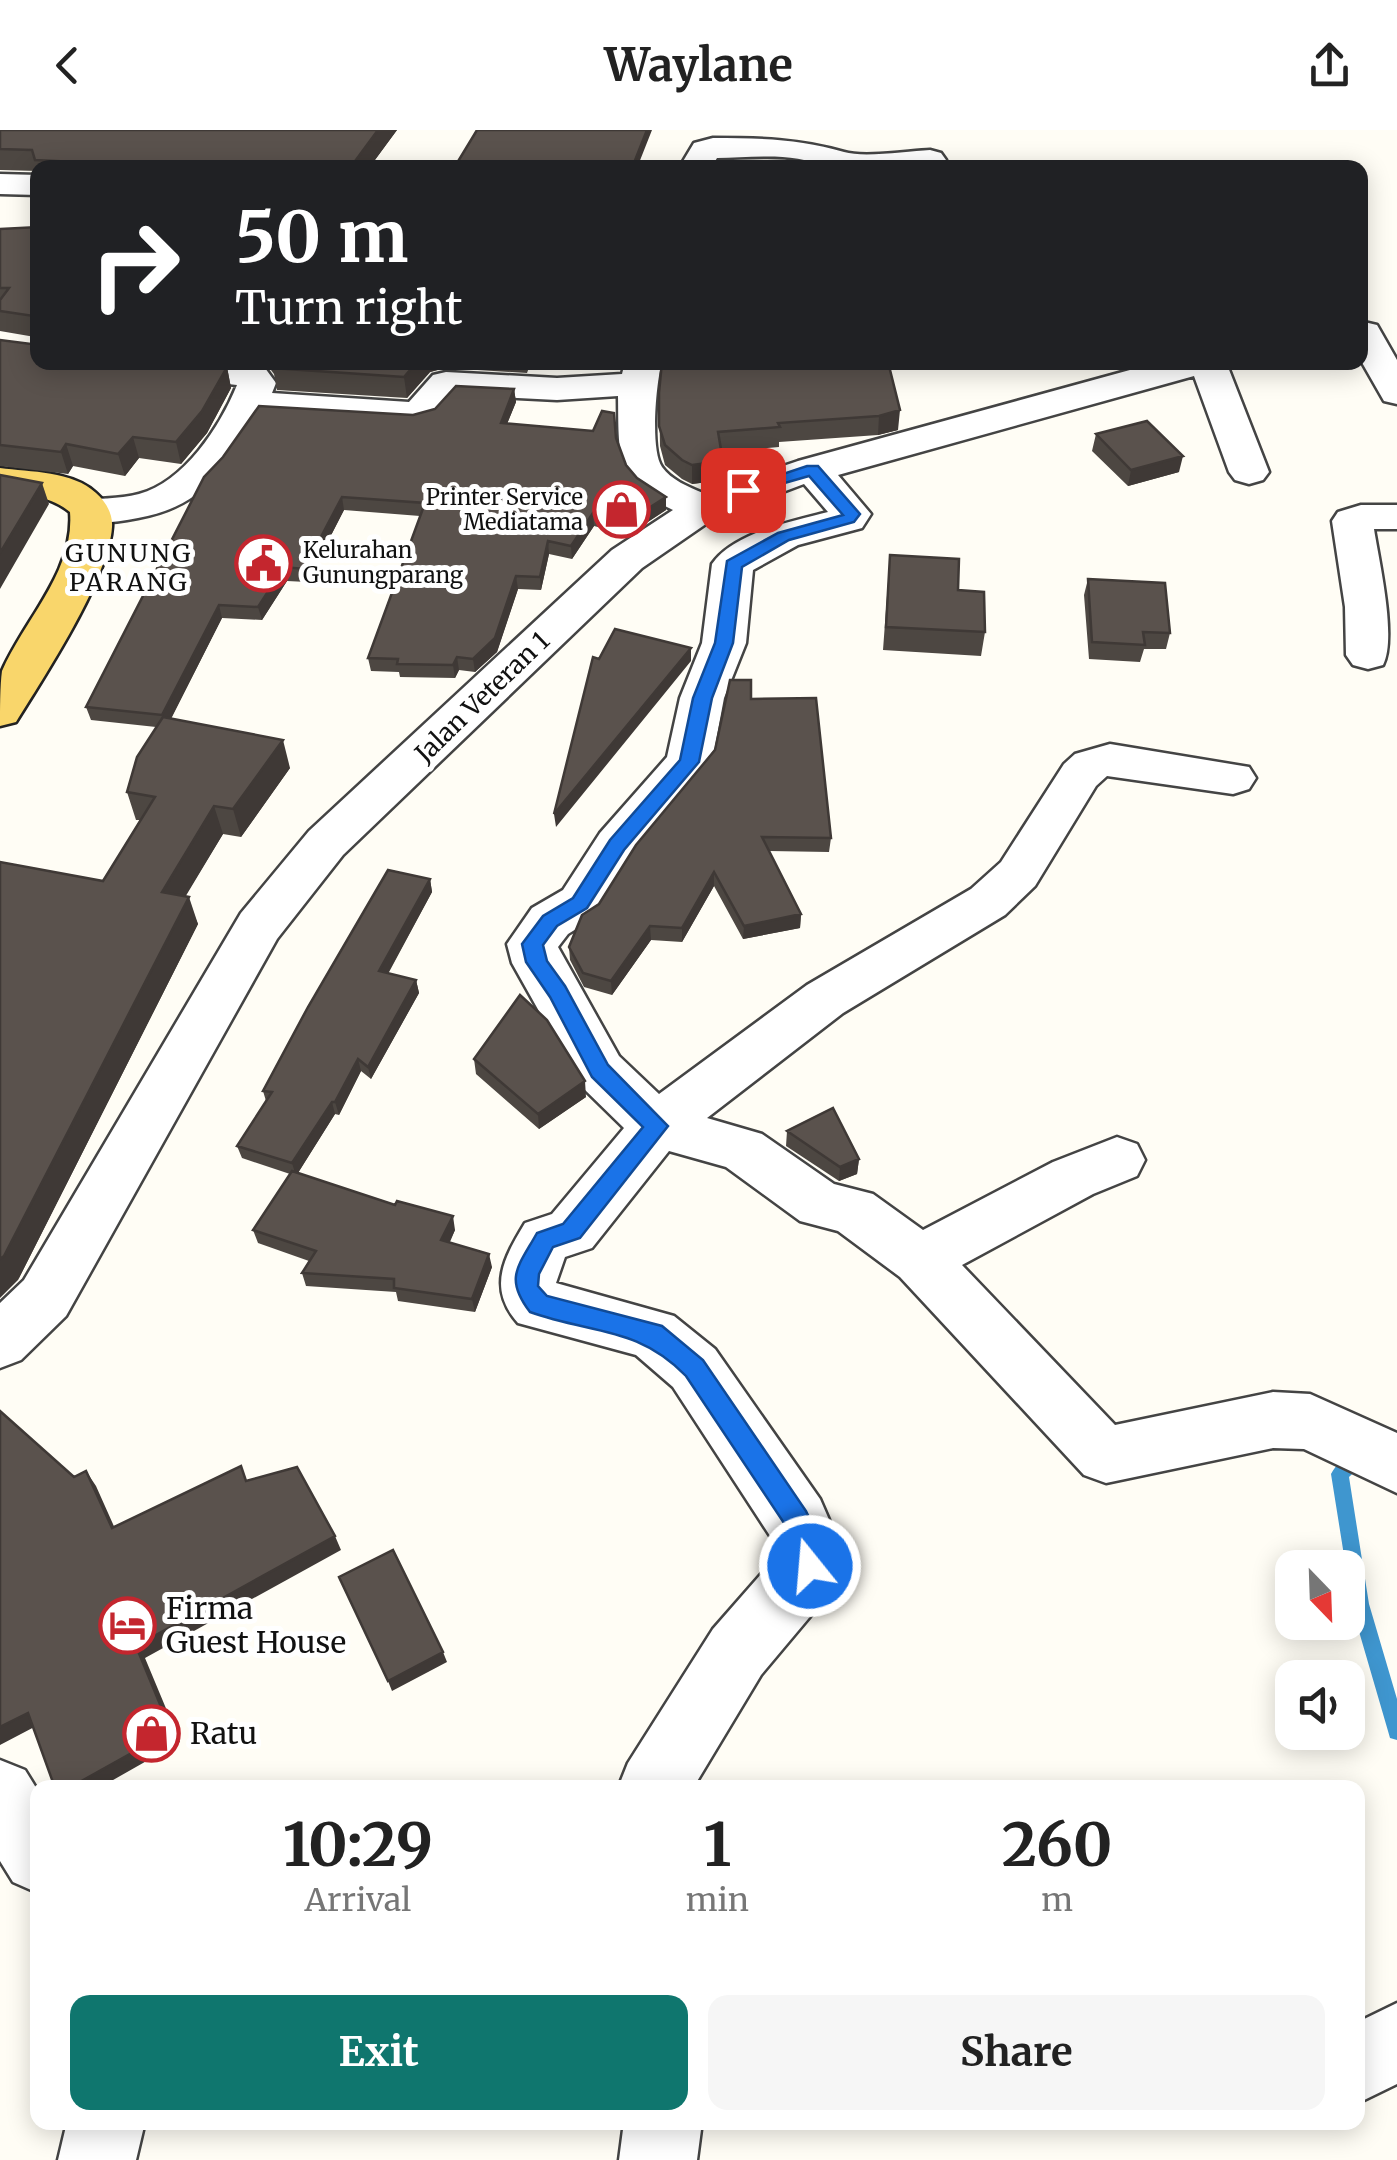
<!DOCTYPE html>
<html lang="en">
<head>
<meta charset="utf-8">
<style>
	:root { --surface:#fff; --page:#f6f6f6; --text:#222; --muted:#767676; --accent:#0f766e }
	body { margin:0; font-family:Merriweather,serif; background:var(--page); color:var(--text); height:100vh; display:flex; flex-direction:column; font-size:38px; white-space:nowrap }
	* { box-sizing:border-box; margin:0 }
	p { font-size:32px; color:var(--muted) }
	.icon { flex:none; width:55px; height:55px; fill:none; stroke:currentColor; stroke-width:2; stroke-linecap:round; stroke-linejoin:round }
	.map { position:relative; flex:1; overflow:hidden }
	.sheet { position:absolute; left:30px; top:1650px; width:1335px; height:350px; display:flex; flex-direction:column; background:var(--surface); border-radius:20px; box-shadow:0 5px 25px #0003 }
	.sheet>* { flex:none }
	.banner { position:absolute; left:30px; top:30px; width:1338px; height:210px; border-radius:20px; box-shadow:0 5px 25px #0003; background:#202124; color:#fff; overflow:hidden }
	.needle { width:65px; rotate:157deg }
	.controls { position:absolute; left:1275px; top:1420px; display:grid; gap:20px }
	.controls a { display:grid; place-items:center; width:90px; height:90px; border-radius:20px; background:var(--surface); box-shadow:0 5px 25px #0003; font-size:50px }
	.pin { position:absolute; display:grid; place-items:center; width:85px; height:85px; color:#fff; margin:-42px; border-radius:20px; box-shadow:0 5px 15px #0006 }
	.me { position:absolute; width:110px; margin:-55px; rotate:343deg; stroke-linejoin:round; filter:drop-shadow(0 0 8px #0008) }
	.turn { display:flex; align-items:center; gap:35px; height:210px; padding:0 40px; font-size:45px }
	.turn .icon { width:130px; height:130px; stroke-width:2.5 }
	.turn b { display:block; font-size:70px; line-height:85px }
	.eta { display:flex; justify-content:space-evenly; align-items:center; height:170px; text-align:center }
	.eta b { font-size:60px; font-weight:700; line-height:70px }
	.button { display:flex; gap:20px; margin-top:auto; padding:20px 40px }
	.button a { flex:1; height:115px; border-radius:20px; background:var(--accent); color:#fff; font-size:40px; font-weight:700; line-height:115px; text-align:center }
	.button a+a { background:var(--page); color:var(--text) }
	header { display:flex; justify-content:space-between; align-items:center; height:130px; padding:0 40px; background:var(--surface); font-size:45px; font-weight:700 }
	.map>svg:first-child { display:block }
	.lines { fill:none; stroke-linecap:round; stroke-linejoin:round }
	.stream { fill:#3f96cf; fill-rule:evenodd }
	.minor-casing { stroke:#444; stroke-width:5 }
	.major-casing { stroke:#222; stroke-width:5 }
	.minor { fill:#fff; fill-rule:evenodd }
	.major { fill:#f9d66b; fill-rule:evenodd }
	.wall { fill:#4d4742 }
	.shaded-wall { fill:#3f3936 }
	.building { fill:#5a524d; stroke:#3f3936; stroke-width:2.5 }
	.route { fill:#1a73e8; stroke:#114b97; stroke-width:2.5 }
	.labels { text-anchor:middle; stroke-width:10; stroke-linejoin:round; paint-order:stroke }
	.far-poi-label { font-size:22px; fill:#111; stroke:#fff; text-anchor:end }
	.far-quarter-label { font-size:25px; letter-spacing:2.5px; fill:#111; stroke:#fff }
	.street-label { font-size:25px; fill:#111; stroke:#fff }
	.near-poi-label { font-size:30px; fill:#111; stroke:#fff; text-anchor:start }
</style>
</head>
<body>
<header><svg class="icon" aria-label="back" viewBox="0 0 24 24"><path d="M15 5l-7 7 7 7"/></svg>Waylane<svg class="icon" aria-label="share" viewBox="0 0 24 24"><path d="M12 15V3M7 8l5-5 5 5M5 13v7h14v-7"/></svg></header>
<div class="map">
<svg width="1397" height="2030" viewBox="0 0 1397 2030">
	<rect width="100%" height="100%" fill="#fffdf5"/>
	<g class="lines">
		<path class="stream" d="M1360 1318 1366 1321 1368 1326 1366 1331 1349 1347 1369 1474 1397 1569V1610L1390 1608 1388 1601 1351 1474 1348 1438H1346L1331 1344C1336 1334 1349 1322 1360 1318Z"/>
		<defs>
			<path id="minor" d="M713 8C759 8 801 9 844 22 864 28 908 21 930 20L941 23 946 30 939 38H825C796 21 750 28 717 28L711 38H679L694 13Z
				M0 44 38 45V65L0 64Z
				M1364 192 1377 195 1397 230V274L1384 271 1360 229V193Z
				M111 232 252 235 265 238 276 253 272 263 409 272 433 245 446 242 557 248 622 244 625 232H662C656 252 650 320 662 337 671 350 689 357 703 363L798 331 1159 232H1226L1269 342 1263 350 1249 354 1235 350 1229 342 1194 246 838 345 871 384 862 398 798 415 753 440 746 513 724 568 712 632 634 727 597 786 568 804 558 817 619 926 659 964 807 855 971 759 1001 732 1064 634 1075 624 1110 614 1249 637 1256 648 1249 659 1233 664 1107 646 1096 656 1035 756 1005 785 843 883 707 988 762 1004 834 1054 873 1064 923 1100 1053 1032 1117 1007 1137 1014 1145 1030 1137 1046 1093 1064 962 1135 1115 1295 1273 1262 1310 1264 1397 1303V1363L1304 1319 1273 1318 1106 1353 1084 1345 900 1147 838 1101 800 1091 726 1037 669 1021 592 1118 565 1127 556 1153 674 1186 715 1219 820 1369 840 1415 843 1436 834 1458 761 1545 693 1658H618L628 1633 713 1499 777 1426 776 1415 673 1257 636 1225 518 1193C487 1158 504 1128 525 1093L552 1084 624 998 581 956 512 833 507 814 532 778 563 760 600 703 667 627 680 568 702 513 712 434C733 403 793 391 828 382L804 354 716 387 642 438 343 725 277 809 66 1186 21 1230 0 1238V1173L24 1150 241 783 309 701 612 420 673 380C614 352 619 324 618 266L557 270 456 265 434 290 414 295 260 285C225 338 205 376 138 388 118 392 96 395 76 390L70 381 76 372C96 367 118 370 139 364 184 352 220 297 237 255L129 243 116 240Z
				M1361 375H1397V399H1374C1379 431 1397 508 1383 535L1368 539 1353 535 1346 525 1345 477 1332 391 1338 382Z
				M0 1630 25 1640 38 1661V1763L13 1752 0 1731Z
				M1397 1873V1954L1358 1973V1892Z
				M67 1992H145L136 2030H58Z
				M624 1992H702L697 2030H619Z"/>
			<path id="major" d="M0 338C30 342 73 341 96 363 106 372 113 384 112 397 109 448 44 547 16 592L0 596C0 580 0 555 2 541 24 490 75 441 70 382 49 365 26 365 0 362Z"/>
		</defs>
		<use href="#minor" class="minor-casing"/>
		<use href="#major" class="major-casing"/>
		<use href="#minor" class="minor"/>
		<use href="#major" class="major"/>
	</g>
	<path class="wall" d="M0 0H397L369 38H38V41L0 40Z
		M38 97V232L227 237 231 258 207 303 181 334 139 328 125 346 73 336 68 344 0 336V210L31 214 35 211V207L0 201V99Z
		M257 232H531L527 243 445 238 430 242 407 268 277 260 274 244 268 236Z
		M888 232 898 300 878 305 779 312V317L721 322 723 331V350L692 354 682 349 665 335 660 316 659 263Z
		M514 259 516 272 507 294 616 308 626 335 637 348 666 367V380L628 405 594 396 572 429 549 424 541 460 518 459 497 522 475 542 459 540 455 548 400 547 399 542 371 541 368 528 420 386 344 380 307 452 287 451 262 490 222 488 171 589 290 638 241 707 223 704 185 766 198 794 18 1150 103 751 140 690H136L127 662 156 597 91 590 86 577 413 285Z
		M1096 304 1179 342 1128 356 1092 321Z
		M890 425 958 460 985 502 981 526 883 520Z
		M1088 449 1170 503 1166 519H1144L1140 532 1089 529 1084 465Z
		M751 569 831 708 829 722 769 721 801 784 800 798 743 809 714 756 682 812 651 810 612 865 584 857 570 830 569 817Z
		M430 749 432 762 388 844 416 850 419 863 371 949 361 941 339 985 335 984 298 1043 455 1100 450 1112 492 1137 475 1182 398 1171 396 1162 306 1156 302 1143 309 1131 258 1113 253 1100 290 1044 242 1028 237 1016 266 971 263 961Z
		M474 929 586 967 539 999 476 944Z
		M787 1001 859 1029 857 1044 839 1051 786 1016Z"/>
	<path class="shaded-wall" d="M378 0H397L369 38H350Z
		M647 0H652L637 38H632Z
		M417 232H444L445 238 430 242 407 268 404 247Z
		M227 237 231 258 207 303 181 334 176 312Z
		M514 259 516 272 502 306 501 293Z
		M900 280 898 300 878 305 879 286Z
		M133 307 139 328 125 346 118 324Z
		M66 314 73 336 68 344 61 322Z
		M1183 326 1179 342 1128 356 1131 340Z
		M723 331V350L692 354V335Z
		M42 353 49 374 0 459V423Z
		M342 367 344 380 307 452 304 439Z
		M666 367V380L628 405 627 392Z
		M593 383 594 396 572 429 571 416Z
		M548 411 549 424 541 460 540 447Z
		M284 437 287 451 262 490 258 477Z
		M516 446 518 459 497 522 475 542 473 529Z
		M219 475 222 488 166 598 162 585Z
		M691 518V531L556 697 554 684Z
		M457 527 459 540 455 548 453 535Z
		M283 610 290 638 241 707 233 679Z
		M214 676 223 704 172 789 162 762Z
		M714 742V756L682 812V798Z
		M430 749 432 762 382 854 379 841Z
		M189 767 198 794 18 1150 0 1168V1129Z
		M801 784 800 798 743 809 744 796Z
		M650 796 651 810 612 865 611 851Z
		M416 850 419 863 371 949 368 937Z
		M358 929 361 941 339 985 335 972Z
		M585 951 586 967 539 999 538 984Z
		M332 972 335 984 296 1046 292 1033Z
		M859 1029 857 1044 839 1051 840 1037Z
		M453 1086 455 1100 444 1123 441 1110Z
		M489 1124 492 1137 475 1182 472 1169Z
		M86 1341 96 1356 121 1412 112 1398Z
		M335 1406 341 1420 145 1528 180 1612 99 1658H69L136 1516Z
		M443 1522 447 1532 392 1561 388 1551Z
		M28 1583 40 1594 0 1615V1597Z"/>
	<path class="building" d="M0 0H378L350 38H263L206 33 204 38H195L35 30 32 20 0 19Z
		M477 0H647L632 38H454Z
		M38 97V232H192L227 237 202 281 176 312 133 307 118 324 66 314 61 322 0 315V210L31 214 35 211 34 186 0 181V170L9 158H0V99Z
		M274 232H417L404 247 273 238Z
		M662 232H888L900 280 879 286 778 293 780 297 718 302 723 331 692 335 682 330 665 315 659 296V263Z
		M456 256 514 259 501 293 593 301 602 281 614 283 616 308 626 335 637 348 666 367 627 392 593 383 571 416 548 411 540 447 516 446 495 508 473 529 457 527 453 535 397 534 398 529 368 528 425 373 342 367 304 439 284 437 258 477 219 475 162 585 86 577 204 347 223 327 259 276 413 285 435 279Z
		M1147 291 1183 326 1131 340 1096 304Z
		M0 345 42 353 0 423Z
		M890 425 959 429 958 460 984 462 985 502 886 497Z
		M1088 449 1165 453 1170 503 1143 502 1145 515 1092 512Z
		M615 499 691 518 554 684 593 527 599 529Z
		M730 550H751V569L816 568 831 708 762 707 801 784 744 796 714 742 682 798 650 796 611 851 583 843 569 817 582 785 599 774 636 715 715 620Z
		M163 587 283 610 233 679 214 676 162 762 189 767 4 1126 0 1129V732L103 751 155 667 127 662 137 627Z
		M388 740 430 749 379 841 416 850 368 937 358 929 335 972H332L292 1033 237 1016 272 962 263 961 308 877Z
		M520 865 547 890 585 951 538 984 474 929Z
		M833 978 859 1029 840 1037 787 1001Z
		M292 1041 395 1075 397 1071 453 1086 441 1110 489 1124 472 1169 394 1158V1149L302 1143 316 1121 253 1100Z
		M0 1281 74 1347 86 1341 112 1398 241 1336 246 1351 297 1337 335 1406 136 1516 171 1601 69 1658H55L28 1583 0 1597Z
		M393 1420 443 1522 388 1551 339 1447Z"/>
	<path class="route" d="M807 336H818L860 384 854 392 789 410 742 437 733 513 712 568 699 632 624 720 587 778 557 796 543 815 547 831 565 856 608 935 668 996 580 1108 553 1117 539 1144 538 1156 547 1166 662 1196 703 1230 806 1381 822 1415 824 1436 820 1445 810 1448 801 1445 788 1399 686 1246C638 1196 591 1204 530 1182 504 1148 518 1137 537 1103L563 1094 643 997 592 947 550 867 526 832 522 814 543 786 573 768 610 710 680 630 693 568 715 513 727 431 778 403 843 385 809 346 743 365 735 360Z"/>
	<defs>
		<symbol id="shop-ring" viewBox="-11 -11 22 22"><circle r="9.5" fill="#fff" stroke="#c4262e" stroke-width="1.5"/><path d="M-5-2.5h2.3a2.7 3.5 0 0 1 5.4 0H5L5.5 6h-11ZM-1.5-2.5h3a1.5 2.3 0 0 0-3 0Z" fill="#c4262e"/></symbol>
		<symbol id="civic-ring" viewBox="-11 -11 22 22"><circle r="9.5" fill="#fff" stroke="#c4262e" stroke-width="1.5"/><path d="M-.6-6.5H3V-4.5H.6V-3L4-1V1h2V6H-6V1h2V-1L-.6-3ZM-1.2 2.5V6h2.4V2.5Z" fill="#c4262e"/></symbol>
		<symbol id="hotel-ring" viewBox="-11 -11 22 22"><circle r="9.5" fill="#fff" stroke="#c4262e" stroke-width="1.5"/><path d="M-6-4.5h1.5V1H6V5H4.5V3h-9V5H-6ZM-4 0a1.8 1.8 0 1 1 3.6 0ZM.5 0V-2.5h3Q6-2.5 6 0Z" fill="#c4262e"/></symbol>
	</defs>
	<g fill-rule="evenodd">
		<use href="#shop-ring" x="590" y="348" width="63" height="63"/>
		<use href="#civic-ring" x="232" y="402" width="63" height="63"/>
		<use href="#hotel-ring" x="96" y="1464" width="63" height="63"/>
		<use href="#shop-ring" x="120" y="1572" width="63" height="63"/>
	</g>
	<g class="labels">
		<g class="far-poi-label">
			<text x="583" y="375">Printer Service<tspan x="583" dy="25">Mediatama</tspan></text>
			<text x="303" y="428" text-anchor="start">Kelurahan<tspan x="303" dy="25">Gunungparang</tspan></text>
		</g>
		<g class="far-quarter-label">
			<text x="129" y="432">GUNUNG<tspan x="129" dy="29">PARANG</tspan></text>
		</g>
		<g class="street-label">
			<text transform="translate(482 567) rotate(-44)" y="9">Jalan Veteran 1</text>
		</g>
		<g class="near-poi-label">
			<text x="166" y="1489">Firma<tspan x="166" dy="34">Guest House</tspan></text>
			<text x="190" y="1614">Ratu</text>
		</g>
	</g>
</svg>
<div class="controls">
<a><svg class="needle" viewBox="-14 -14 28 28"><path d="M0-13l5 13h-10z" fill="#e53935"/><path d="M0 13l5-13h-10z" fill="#767676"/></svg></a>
<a><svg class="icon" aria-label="sound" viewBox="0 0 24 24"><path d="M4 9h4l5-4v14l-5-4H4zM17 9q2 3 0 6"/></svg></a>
</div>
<div class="pin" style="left:743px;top:360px;background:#d93025"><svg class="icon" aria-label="arrive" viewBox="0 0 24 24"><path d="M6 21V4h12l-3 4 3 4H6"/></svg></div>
<svg class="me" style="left:810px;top:1436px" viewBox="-20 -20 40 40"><circle r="17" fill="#1a73e8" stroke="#fff" stroke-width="3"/><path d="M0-11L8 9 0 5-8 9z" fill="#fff"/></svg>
<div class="banner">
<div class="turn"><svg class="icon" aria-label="right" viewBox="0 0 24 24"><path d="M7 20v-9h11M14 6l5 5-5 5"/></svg><div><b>50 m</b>Turn right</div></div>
</div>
<section class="sheet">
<div class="eta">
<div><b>10:29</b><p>Arrival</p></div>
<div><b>1</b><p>min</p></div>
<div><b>260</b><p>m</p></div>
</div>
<div class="button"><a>Exit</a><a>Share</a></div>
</section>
</div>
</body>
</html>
